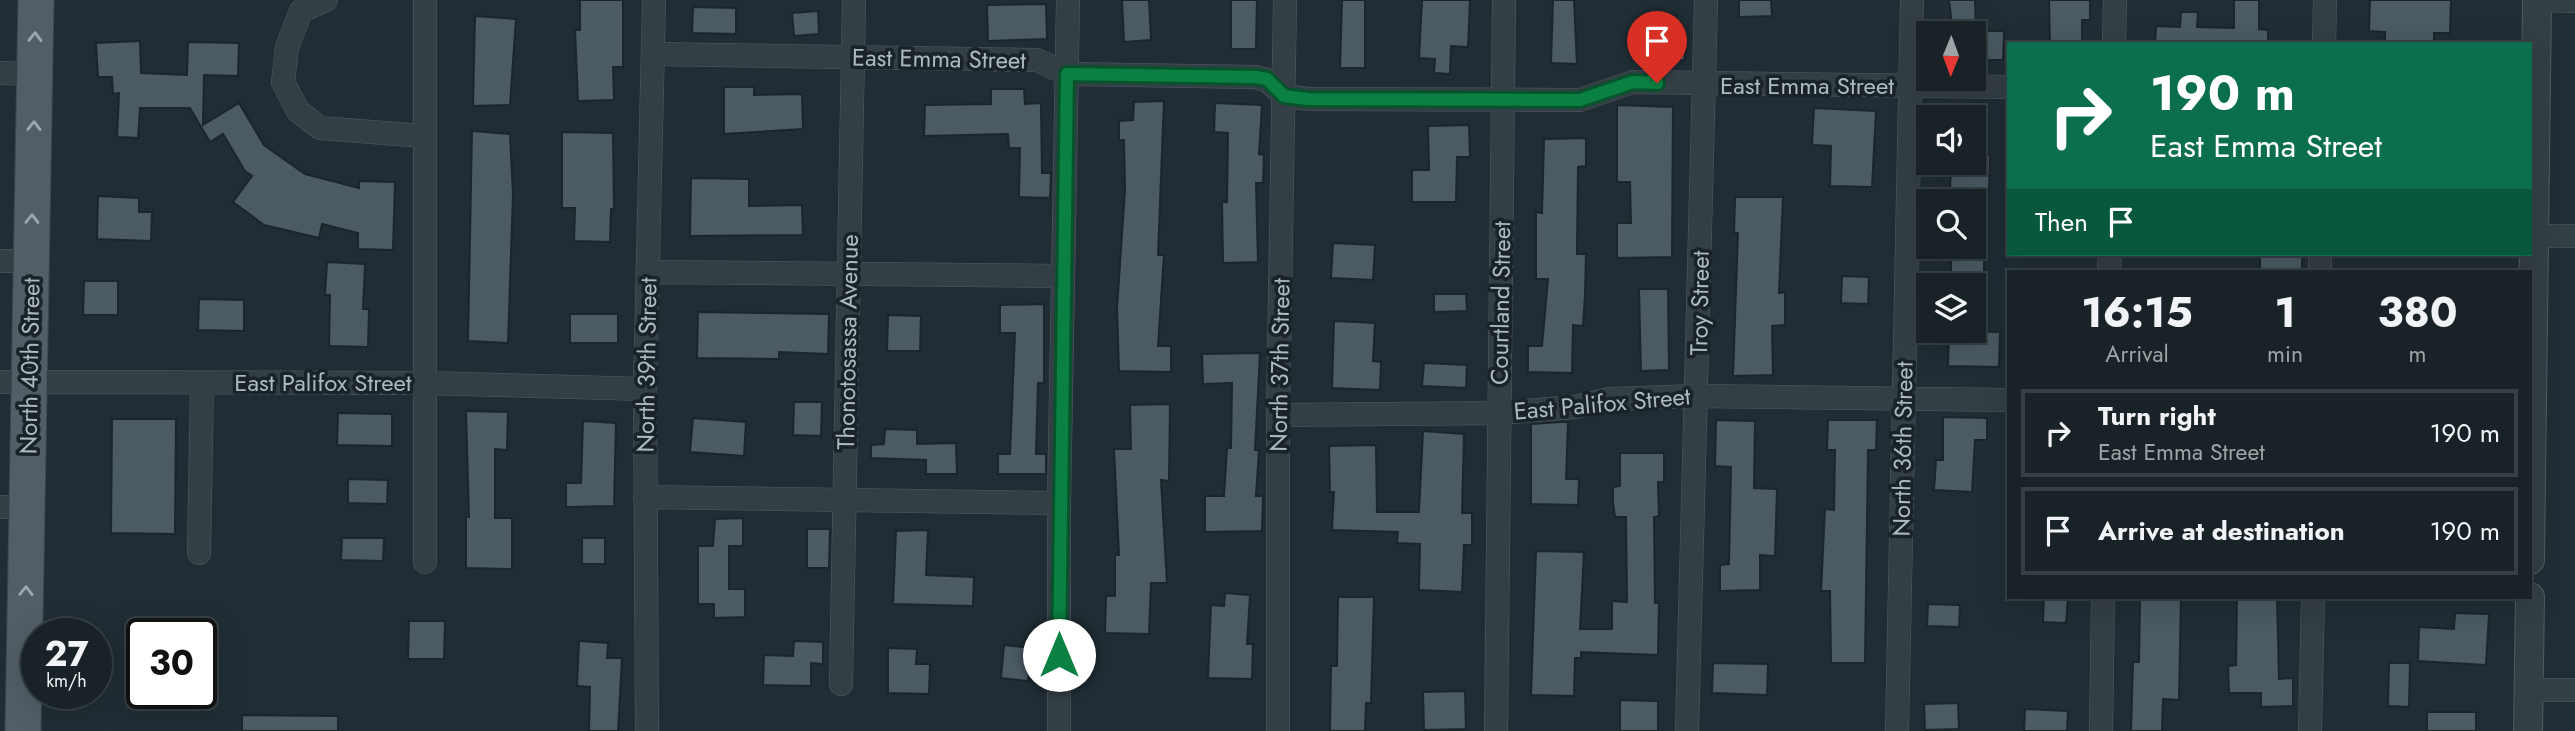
<!DOCTYPE html>
<html lang="en">
<head>
<meta charset="utf-8">
<style>
	:root { --surface:#182227; --page:#252f33; --text:#f1f3f6; --muted:#9fa4a7; --line:#363f44 }
	body { margin:0; font-family:Jost,sans-serif; background:var(--page); color:var(--text); height:100vh; display:flex; flex-direction:column; font-size:26px; white-space:nowrap }
	* { box-sizing:border-box; margin:0 }
	p { font-size:23px; color:var(--muted) }
	.icon { flex:none; width:38px; height:38px; fill:none; stroke:currentColor; stroke-width:2; stroke-linecap:round; stroke-linejoin:round }
	.map { position:relative; flex:1; overflow:hidden }
	.side { position:absolute; left:2007px; top:270px; width:525px; height:329px; display:flex; flex-direction:column; background:var(--surface); border-radius:0px; box-shadow:0 7px 28px #0002,0 0 0 2px var(--line) }
	.side>* { flex:none }
	.hud { position:absolute; left:2007px; top:42px; width:525px; height:214px; border-radius:0px; box-shadow:0 7px 28px #0002,0 0 0 2px var(--line); background:#0b6e4f; color:#fff; overflow:hidden }
	.needle { width:46px; rotate:181deg }
	.controls { position:absolute; left:1916px; top:21px; display:grid; gap:14px }
	.controls a { display:grid; place-items:center; width:70px; height:70px; border-radius:0px; background:var(--surface); box-shadow:0 7px 28px #0002,0 0 0 2px var(--line); font-size:35px }
	.speed { position:absolute; left:21px; top:618px; display:flex; gap:14px; font-size:35px; font-weight:700; text-align:center }
	.speed>* { display:grid; place-content:center; width:91px; height:91px; border-radius:50%; background:var(--surface); box-shadow:0 7px 28px #0002,0 0 0 2px var(--line); line-height:1 }
	.speed small { font-size:18px; font-weight:400 }
	.speed .limit { border:4px solid #111; border-radius:10px; background:#fff; color:#111 }
	.pin { position:absolute; display:grid; place-items:center; width:60px; height:60px; color:#fff; margin:-72px -30px; border-radius:50% 50% 50% 0; rotate:-45deg; box-shadow:0 0 7px #0007 }
	.pin .icon { rotate:45deg }
	.me { position:absolute; width:77px; margin:-38px; rotate:0deg; stroke-linejoin:round; filter:drop-shadow(0 0 5px #0008) }
	.turn { display:flex; align-items:center; gap:24px; height:147px; padding:0 28px; font-size:32px }
	.turn .icon { width:91px; height:91px; stroke-width:2.5 }
	.turn b { display:block; font-size:49px; line-height:60px }
	.then { display:flex; align-items:center; height:66px; padding:0 28px; background:#0003; gap:14px; font-size:26px }
	.eta { display:flex; justify-content:space-evenly; align-items:center; height:119px; text-align:center }
	.eta b { font-size:42px; font-weight:700; line-height:49px }
	ul { padding:0; list-style:none }
	li { display:flex; align-items:center; gap:21px; height:88px; margin:0 14px 10px; padding:0 14px; border:4px solid var(--line); border-radius:0px }
	li div { flex:1 }
	li b { display:block; font-size:26px }
	li em { font-style:normal }
	.map>svg:first-child { display:block }
	.building { fill:#4b5a63; stroke:#1b252b; stroke-width:2 }
	.lines { fill:none; stroke-linecap:round; stroke-linejoin:round }
	.minor-casing { stroke:#515c63; stroke-width:24 }
	.tertiary-casing { stroke:#515c63; stroke-width:30 }
	.primary-casing { stroke:#3d474e; stroke-width:37 }
	.minor { stroke:#333e45; stroke-width:23 }
	.tertiary { stroke:#333e45; stroke-width:28 }
	.primary { stroke:#515e65; stroke-width:35 }
	.oneway { stroke:#9ba8af }
	.route-casing { stroke:#07532c; stroke-width:18 }
	.route { stroke:#0b8043; stroke-width:12 }
	.labels { text-anchor:middle; stroke-width:7; stroke-linejoin:round; paint-order:stroke }
	.street-label { font-size:24px; fill:#adbac2; stroke:#192329 }
</style>
</head>
<body>
<div class="map">
<svg width="2575" height="731" viewBox="0 0 2575 731">
	<rect width="100%" height="100%" fill="#202d34"/>
	<path class="building" d="M580 0H623V67H613L614 100 578 101 575 30H580Z
		M1122 0H1149L1151 40 1124 42Z
		M1231 0H1257L1256 49H1231Z
		M1342 0H1365V68H1340Z
		M1422 0H1470L1468 47 1451 46 1450 74 1434 73 1435 59 1419 58Z
		M1553 0H1574L1577 64 1551 63Z
		M1739 0H1771L1772 16 1739 17Z
		M1949 0H1975L1976 31H2004L2003 60H1974V33H1953Z
		M2049 0H2090V20H2082V44H2050Z
		M2234 0H2259V29L2268 30V44H2155L2156 26 2180 27 2181 12H2198L2197 27 2234 28Z
		M2370 0H2451L2450 33H2434V44H2385V32L2369 31Z
		M1046 4 1047 39 988 41 987 5Z
		M693 7 736 8V34L692 33Z
		M818 11 819 34 794 36 792 13Z
		M475 16 516 19 510 105 473 106Z
		M1685 32V60L1639 61V33Z
		M140 41 141 73 187 75 188 42 239 43 238 76 204 75 203 125 239 103 264 145 305 174 359 188V181L395 182 393 250 358 249V233L322 224 319 238 264 225 233 202 252 176 245 171 223 134 210 142 190 108H140L138 138 117 137 119 93 113 94 112 77H98L96 43Z
		M724 87H754V95L802 94 803 129 724 134Z
		M991 89H1024L1025 104 1041 103 1042 173H1051L1050 198 1019 197 1020 148H1009L1008 134 924 136 925 105 991 104Z
		M1164 101 1158 255H1164L1158 346H1171V372L1119 371 1117 308 1125 190 1124 140H1119V121L1133 120 1134 102Z
		M1215 103 1262 105 1259 154 1264 155 1263 183H1256L1258 262 1223 263 1222 202H1227L1228 133 1214 132Z
		M1617 105 1673 107 1672 257 1617 258V223H1631L1630 182H1617Z
		M1814 108 1876 111 1872 187 1830 186 1831 146 1812 145Z
		M1469 125 1470 157H1457L1456 202H1412V170H1429L1428 126Z
		M472 131 510 134 513 194 508 343 468 341Z
		M562 132 613 133 614 209H611L610 242 574 241 575 208H562Z
		M1586 138V166L1578 167 1577 254H1586L1585 294 1583 326 1573 325 1572 373 1528 372V346H1542L1548 279H1536V212L1542 213 1544 139Z
		M1974 154 1990 155 1989 192 1950 191 1951 163H1974Z
		M691 178 749 179V206L802 205 803 235 690 236Z
		M98 196 139 198V212H152L151 241 97 239Z
		M1735 197H1783L1779 293 1785 292V325L1772 326 1773 375 1733 376 1738 233H1734Z
		M1333 243 1375 245 1373 280 1331 278Z
		M1951 247H1984V273L1951 274Z
		M2260 254H2302V271H2260Z
		M327 262 365 264 363 309H369L368 347 329 346 330 295H325Z
		M1842 276 1869 277 1868 304 1841 303Z
		M84 281H118V315H83Z
		M1639 289H1668L1669 370 1641 371Z
		M1434 294H1466L1467 311 1434 312Z
		M199 299 244 300V331L198 330Z
		M1044 304V383H1038L1036 454H1046V474H998V454H1010L1015 333H1000V305Z
		M698 312 829 314 828 354 779 352V359L697 358Z
		M570 314H618V343H570Z
		M888 315 921 316 920 351H887Z
		M1334 321 1375 323 1373 361 1381 362 1380 390 1332 388Z
		M1949 331 2000 332 1999 367 1948 366Z
		M1260 353 1255 450H1259L1256 496H1263L1262 531 1205 532V496H1224L1227 448H1231L1232 383 1203 384 1202 354Z
		M1424 363 1467 365 1466 388 1422 386Z
		M794 402H822L821 436 793 435Z
		M1170 404 1169 481 1161 480 1167 583H1151L1149 634 1105 633 1106 596H1115V555H1119L1114 449H1131L1130 405Z
		M466 411 508 412 507 450 495 449V518H512V569L466 568V517H469Z
		M338 413 392 414V446L337 445Z
		M1943 417 1987 418V440H1975L1972 492 1934 490 1936 460H1943Z
		M693 418 746 422 744 456 690 452Z
		M112 419H176L175 534 111 533Z
		M1716 420 1755 421 1754 488 1777 489 1775 556 1760 555V590L1720 591V565L1729 564 1731 467 1715 466Z
		M1828 420H1877L1876 450H1868L1865 663H1831L1830 591H1821L1825 509 1834 510 1835 450H1827Z
		M583 421 616 423 614 506 566 507V483H581Z
		M1560 422H1568L1566 479H1579L1578 505 1531 504V424Z
		M885 429 917 430V444L956 443 957 474H926V460L871 458V445L884 444Z
		M1423 431 1464 434 1462 513H1472V545H1464L1462 592 1419 590 1420 544 1397 543 1398 532 1332 530 1334 492H1330L1329 446 1376 445 1377 512H1419Z
		M1620 453H1664V482H1658L1659 516 1654 517 1655 603H1659L1658 655 1581 652V658H1575L1574 696 1531 695 1536 551 1584 552 1580 629H1612V601L1627 602 1626 517H1615L1613 503V487L1620 486Z
		M348 479 388 480 387 504 348 503Z
		M743 518V546H729V589H745V617L714 618V604H698V546H713L715 519Z
		M807 529H830L829 568H807Z
		M928 530 926 575 974 577 973 606 893 604 896 531Z
		M342 538H384L383 561 341 560Z
		M582 538H605V564H582Z
		M1225 593 1250 595 1247 644H1253L1252 679 1208 678 1211 605 1224 606Z
		M1338 597H1374L1371 703H1366L1365 731H1330L1331 666H1337Z
		M2044 597H2068L2066 623 2043 622Z
		M2140 597H2181L2179 700 2163 699 2162 731H2131L2133 662H2139Z
		M2237 597H2277L2279 679 2293 678V706L2261 707V693H2229L2228 666 2236 665Z
		M1928 604 1960 605 1959 627 1927 626Z
		M2455 613 2489 614 2486 665 2418 661 2419 627 2454 629Z
		M409 621H445L444 659H408Z
		M579 641 608 643 607 658H622L618 731H589L590 687 577 686Z
		M794 641 823 642V664L811 663V686L763 685 764 655 793 656Z
		M1004 645 1032 648 1028 681 1001 678Z
		M888 648 917 649 916 664H930L929 694 888 693Z
		M1713 663 1768 664 1767 695 1712 693Z
		M2389 663H2410L2409 707 2388 706Z
		M1465 691 1466 729 1424 730 1423 692Z
		M1620 700 1658 701V731H1620Z
		M1958 703 1959 729 1925 730 1924 704Z
		M2025 709 2068 711 2067 731H2024Z
		M2427 712H2476V731H2427Z
		M242 715 338 716V731H242Z"/>
	<g class="lines">
		<defs>
			<path id="minor" d="M326 0 301 11 287 47 283 82 298 111 320 128 423 136
				M2537 0 2575 1
				M2114 44 2115 0
				M2324 44 2325 0
				M653 54 1037 60 1067 74 1255 77 1267 80 1284 96 1308 99 1580 100 1633 82 2009 87
				M0 73 34 74
				M2534 236H2575
				M0 261H31
				M2109 271 2110 254
				M2320 271V254
				M648 272 1063 276
				M0 382 425 383 645 389
				M1278 415 1499 413 1575 407 1610 399 1698 396 2009 400
				M645 497 1059 503
				M0 507H27
				M199 553 202 383
				M425 562V0
				M841 684 854 0
				M2529 690H2575
				M647 731 645 389 654 0
				M1059 731V503L1068 0
				M1278 731V415L1285 0
				M1496 731 1504 0
				M1687 731 1706 0
				M1897 731 1912 0
				M2101 731 2103 597
				M2310 731 2313 597"/>
			<path id="tertiary" d="M2530 560 2537 0
				M2528 731 2530 597"/>
			<path id="primary" d="M23 731 36 0"/>
		</defs>
		<use href="#minor" class="minor-casing"/>
		<use href="#tertiary" class="tertiary-casing"/>
		<use href="#primary" class="primary-casing"/>
		<use href="#minor" class="minor"/>
		<use href="#tertiary" class="tertiary"/>
		<use href="#primary" class="primary"/>
	</g>
	<defs><path id="oneway-chevron" d="M-2-3.5L2.5 0L-2 3.5" fill="none" stroke-width="1.6" stroke-linecap="round" stroke-linejoin="round" transform="scale(1.75)"/></defs>
	<g class="oneway">
		<use href="#oneway-chevron" transform="translate(35 37) rotate(-89)"/>
		<use href="#oneway-chevron" transform="translate(34 126) rotate(-89)"/>
		<use href="#oneway-chevron" transform="translate(32 219) rotate(-89)"/>
		<use href="#oneway-chevron" transform="translate(26 591) rotate(-89)"/>
	</g>
	<g class="lines">
		<defs>
			<path id="route" d="M1059 655 1067 74 1255 77 1267 79 1284 96 1308 99 1580 100 1633 82 1657 83"/>
		</defs>
		<use href="#route" class="route-casing"/>
		<use href="#route" class="route"/>
	</g>
	<g class="labels">
		<g class="street-label">
			<text transform="translate(939 59) rotate(1)" y="8">East Emma Street</text>
			<text x="1807" y="94">East Emma Street</text>
			<text transform="translate(1501 303) rotate(-89)" y="8">Courtland Street</text>
			<text transform="translate(1700 303) rotate(-89)" y="8">Troy Street</text>
			<text transform="translate(848 342) rotate(-89)" y="8">Thonotosassa Avenue</text>
			<text transform="translate(647 365) rotate(-89)" y="8">North 39th Street</text>
			<text transform="translate(1280 365) rotate(-89)" y="8">North 37th Street</text>
			<text transform="translate(30 366) rotate(-89)" y="8">North 40th Street</text>
			<text x="323" y="391">East Palifox Street</text>
			<text transform="translate(1602 404) rotate(-5)" y="8">East Palifox Street</text>
			<text transform="translate(1903 449) rotate(-89)" y="8">North 36th Street</text>
		</g>
	</g>
</svg>
<div class="controls">
<a><svg class="needle" viewBox="-14 -14 28 28"><path d="M0-13l5 13h-10z" fill="#e53935"/><path d="M0 13l5-13h-10z" fill="#9fa4a7"/></svg></a>
<a><svg class="icon" aria-label="sound" viewBox="0 0 24 24"><path d="M4 9h4l5-4v14l-5-4H4zM17 9q2 3 0 6"/></svg></a>
<a><svg class="icon" aria-label="search" viewBox="0 0 24 24"><circle cx="10" cy="10" r="6"/><path d="M15 15l6 6"/></svg></a>
<a><svg class="icon" aria-label="layers" viewBox="0 0 24 24"><path d="M12 4l9 5-9 5-9-5zM3 14l9 5 9-5"/></svg></a>
</div>
<div class="speed"><div>27<small>km/h</small></div><div class="limit">30</div></div>
<div class="pin" style="left:1657px;top:83px;background:#d93025"><svg class="icon" aria-label="arrive" viewBox="0 0 24 24"><path d="M6 21V4h12l-3 4 3 4H6"/></svg></div>
<svg class="me" style="left:1059px;top:655px" viewBox="-20 -20 40 40"><circle r="19" fill="#fff"/><path d="M0-13L10 11 0 6-10 11z" fill="#0b8043"/></svg>
<div class="hud">
<div class="turn"><svg class="icon" aria-label="right" viewBox="0 0 24 24"><path d="M7 20v-9h11M14 6l5 5-5 5"/></svg><div><b>190 m</b>East Emma Street</div></div>
<div class="then">Then<svg class="icon" aria-label="arrive" viewBox="0 0 24 24"><path d="M6 21V4h12l-3 4 3 4H6"/></svg></div>
</div>
<section class="side">
<div class="eta">
<div><b>16:15</b><p>Arrival</p></div>
<div><b>1</b><p>min</p></div>
<div><b>380</b><p>m</p></div>
</div>
<ul>
<li><svg class="icon" aria-label="right" viewBox="0 0 24 24"><path d="M7 20v-9h11M14 6l5 5-5 5"/></svg><div><b>Turn right</b><p>East Emma Street</p></div><em>190 m</em></li>
<li><svg class="icon" aria-label="arrive" viewBox="0 0 24 24"><path d="M6 21V4h12l-3 4 3 4H6"/></svg><div><b>Arrive at destination</b></div><em>190 m</em></li>
</ul>
</section>
</div>
</body>
</html>
